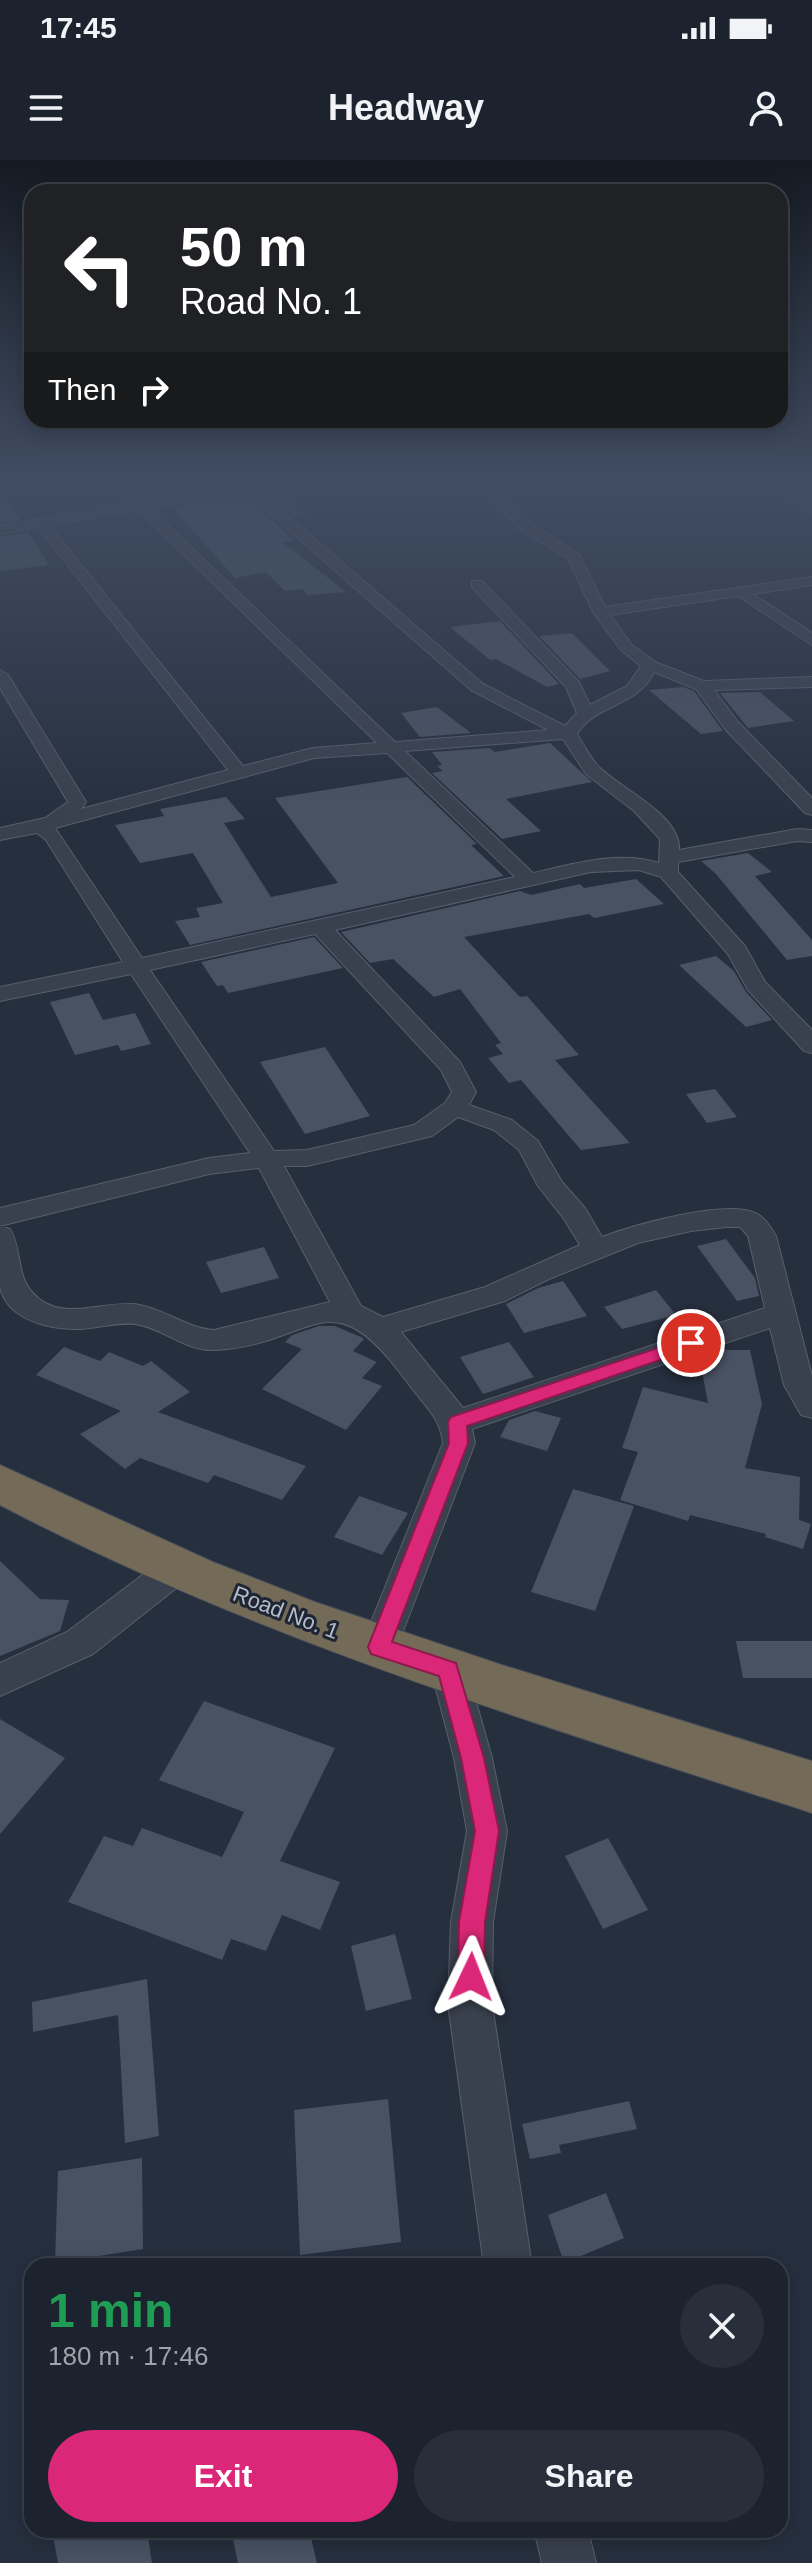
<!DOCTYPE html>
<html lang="en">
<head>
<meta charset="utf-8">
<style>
	:root { --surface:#1c232e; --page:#292f3a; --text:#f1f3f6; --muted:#a0a4aa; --line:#3a404a; --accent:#db2777 }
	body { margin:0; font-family:Arial,sans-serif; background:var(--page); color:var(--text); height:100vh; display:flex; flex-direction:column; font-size:30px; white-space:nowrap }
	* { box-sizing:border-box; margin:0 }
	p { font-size:26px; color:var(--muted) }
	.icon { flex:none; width:44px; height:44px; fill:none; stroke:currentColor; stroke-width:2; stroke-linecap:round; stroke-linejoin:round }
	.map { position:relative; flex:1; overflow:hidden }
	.side { position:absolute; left:24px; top:2098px; width:764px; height:280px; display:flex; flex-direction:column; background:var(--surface); border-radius:24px; box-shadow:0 4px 20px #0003,0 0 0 2px var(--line) }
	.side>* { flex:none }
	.hud { position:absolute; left:24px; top:24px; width:764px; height:244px; border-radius:24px; box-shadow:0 4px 20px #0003,0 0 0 2px var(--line); background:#202124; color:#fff; overflow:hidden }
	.pin { position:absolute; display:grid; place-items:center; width:68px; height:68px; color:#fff; margin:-34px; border:4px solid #fff; border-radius:50%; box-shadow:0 2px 8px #0007 }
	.me { position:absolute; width:88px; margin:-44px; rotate:2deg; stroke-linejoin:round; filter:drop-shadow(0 0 6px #0008) }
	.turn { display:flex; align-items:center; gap:28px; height:168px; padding:0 24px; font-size:36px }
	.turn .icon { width:104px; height:104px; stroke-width:2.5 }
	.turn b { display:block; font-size:56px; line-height:68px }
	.then { display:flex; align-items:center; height:76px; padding:0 24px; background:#0003; gap:16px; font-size:30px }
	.round { display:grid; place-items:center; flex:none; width:84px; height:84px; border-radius:42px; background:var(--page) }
	.head { display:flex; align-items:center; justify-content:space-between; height:136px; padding:0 24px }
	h1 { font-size:48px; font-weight:800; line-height:60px; color:#1e9e55 }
	.action { display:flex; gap:16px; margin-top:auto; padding:16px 24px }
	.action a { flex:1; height:92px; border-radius:48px; background:var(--accent); color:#fff; font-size:32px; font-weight:800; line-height:92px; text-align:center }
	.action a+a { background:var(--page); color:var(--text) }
	.status { display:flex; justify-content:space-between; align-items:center; height:56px; padding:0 40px; background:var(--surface); direction:ltr }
	.status svg { height:22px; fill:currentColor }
	header { display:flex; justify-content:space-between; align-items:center; height:104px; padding:0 24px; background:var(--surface); font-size:36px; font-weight:800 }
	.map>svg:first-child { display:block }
	.building { fill:#485262 }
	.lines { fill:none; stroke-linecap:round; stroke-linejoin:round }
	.street-casing { stroke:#585f6c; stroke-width:2 }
	.highway-casing { stroke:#454c59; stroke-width:2 }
	.street { fill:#3a414e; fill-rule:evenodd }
	.highway { fill:#736a58; fill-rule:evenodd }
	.route { fill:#db2777; stroke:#8e194d; stroke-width:2 }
	.labels { text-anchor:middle; stroke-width:6; stroke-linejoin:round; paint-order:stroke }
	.street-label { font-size:22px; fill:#b6bcc9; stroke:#1f2633 }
</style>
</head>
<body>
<div class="status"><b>17:45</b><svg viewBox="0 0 49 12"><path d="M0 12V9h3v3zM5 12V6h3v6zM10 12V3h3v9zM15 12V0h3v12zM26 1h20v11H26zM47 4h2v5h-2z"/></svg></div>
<header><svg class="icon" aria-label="menu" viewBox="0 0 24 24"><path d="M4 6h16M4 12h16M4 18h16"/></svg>Headway<svg class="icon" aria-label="person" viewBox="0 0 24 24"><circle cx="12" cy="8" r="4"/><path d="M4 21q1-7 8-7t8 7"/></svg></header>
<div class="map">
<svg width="812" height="2403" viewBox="0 0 812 2403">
	<rect width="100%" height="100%" fill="#262f3e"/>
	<path class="building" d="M151 324H223L161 335Z
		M228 324H267L306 355 293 356 266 333Z
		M0 329 20 360 0 363Z
		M226 338 256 345 294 381 282 382 346 432 307 435 302 429 285 431 266 412 235 418 172 347Z
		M28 372 49 405 0 411V377Z
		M500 461 559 524 547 527 496 499 490 500 450 467Z
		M572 473 610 511 580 519 539 476Z
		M683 527 694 531 723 571 701 574 649 530Z
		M760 532 794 561 748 568 720 533Z
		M437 547 471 573 420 577 401 553Z
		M550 583 592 622 506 639 541 671 502 679 432 613 443 611 437 606 442 605 432 592 489 588 495 592Z
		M407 617 477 684 471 685 504 716 190 785 175 761 200 757 196 748 223 743 193 693 140 703 115 665 164 656 160 649 226 637 245 659 224 663 271 737 338 723 275 638Z
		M748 693 772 712 755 716 812 780V796L787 800 716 714 701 701Z
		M636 719 664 744 594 758 589 754 464 777 520 837 527 836 579 895 555 900 630 983 581 990 521 920 509 923 488 898 503 894 495 885 501 883 460 829 434 837 393 799 370 803 341 772 520 731 531 735 580 724 584 728Z
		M314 777 343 808 228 833 223 825 217 826 201 802Z
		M716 796 734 811 746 832 772 860 746 867 679 805Z
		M89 833 103 860 135 853 151 884 121 891 118 885 75 895 50 842Z
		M325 887 370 956 305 974 260 902Z
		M715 929 737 957 707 963 686 934Z
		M726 1079 755 1118 759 1136 737 1141 697 1086Z
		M264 1087 279 1118 221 1133 206 1102Z
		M563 1121 587 1156 524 1173 506 1144 538 1128Z
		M656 1130 676 1155 622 1169 604 1147Z
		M319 1166H335L361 1177 364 1179 353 1191 377 1202 362 1218 382 1226 346 1270 262 1229 302 1189 285 1182 292 1175Z
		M509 1182 534 1217 483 1234 460 1197Z
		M64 1187 100 1201 109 1192 143 1206 151 1201 190 1232 158 1252 306 1306 282 1340 214 1315 208 1323 140 1298 125 1309 80 1274 121 1251 36 1215Z
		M713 1190H750L762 1244 745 1308 800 1317 799 1360 811 1364 803 1389 765 1377 766 1374 690 1355 688 1361 620 1340 638 1292 622 1288 643 1227 708 1243 699 1195Z
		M535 1251 561 1258 547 1291 500 1277 509 1260Z
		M573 1329 634 1346 595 1451 531 1432Z
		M359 1336 408 1353 382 1395 334 1377Z
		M0 1401 40 1439 69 1440 60 1471 0 1496Z
		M736 1481H812V1518H743Z
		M204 1541 335 1588 280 1701 340 1722 320 1770 282 1755 266 1791 231 1779 222 1800 68 1742 104 1676 133 1686 142 1668 222 1697 244 1652 159 1620Z
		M0 1559 65 1598 0 1674Z
		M608 1678 648 1750 603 1769 565 1696Z
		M395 1774 412 1839 366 1851 351 1786Z
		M147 1819 159 1976 125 1983 118 1855 33 1872 32 1842Z
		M388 1939 401 2082 300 2095 294 1950Z
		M629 1941 637 1969 559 1985 561 1993 530 1999 522 1964Z
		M142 1998 143 2089 55 2103 58 2011Z
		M606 2033 624 2078 564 2103 548 2055Z
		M52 2370H147L152 2403H58Z
		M231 2370H309L317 2403H238Z"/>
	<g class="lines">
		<defs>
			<path id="street" d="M482 324H494L531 364 579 394 605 447 812 417V425L753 434 812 473V485L738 436 610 455 632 485 655 502 704 521 812 517V527L714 530 738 562 812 638V655L805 653 726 570 696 529 654 512C638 547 595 544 577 574 583 584 590 597 598 606 620 629 681 654 679 690L797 669 812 670V682L797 681 678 702V712L745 786 765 822 812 870V893L804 891 748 830 728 794 661 717 639 710 591 712 335 770 460 902 476 932 469 945 512 960 538 981 562 1022 585 1048 602 1077C633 1065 726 1039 755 1053 766 1058 770 1067 776 1076L812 1216V1258L801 1255 784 1225 770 1168 472 1269 475 1283 397 1487 392 1498 379 1502 366 1498 361 1487 443 1283C440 1256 422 1243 407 1222 329 1113 314 1185 216 1190 185 1192 164 1168 135 1164 117 1162 99 1168 81 1169 52 1170 7 1161 0 1127 0 1109 0 1085 0 1066L10 1069C22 1088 16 1114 32 1132 58 1163 98 1142 132 1144 161 1146 185 1168 214 1170L330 1142 259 1008 209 1014 0 1066V1048L209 998 250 993 131 814 0 841V827L123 802 46 680 37 673 0 680V668L45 658 68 642 0 528V510L8 515 86 642 81 649 228 610 38 367 0 374V366L226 327 265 336 483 524 565 566 577 553 566 527 472 427V421H482L579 522 590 545 627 526 641 506 621 490 593 452 568 399 521 370 491 339ZM226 335 257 342 471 530 548 570 395 582 150 348ZM138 350 377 583 313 588 243 606 49 365ZM563 579 586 614 634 651 660 679 659 703C618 690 573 704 533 713L405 591ZM387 593 515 717 142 798 55 668 314 598ZM315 774 441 910 452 932 445 943 414 965 307 990 274 991 150 810ZM458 957 494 970 519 990 538 1026 564 1059 580 1085 485 1127 383 1157 361 1146 284 1006H307L432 976ZM726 1067H740L748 1076 765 1148 463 1248 401 1172 505 1141 549 1119 638 1083 691 1071Z
				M773 324H787L812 345V355Z
				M177 1394 189 1398 194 1408 189 1418 93 1494 0 1536V1503L67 1472 165 1398Z
				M449 1494 462 1499 467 1510 492 1598 507 1671 493 1762 492 1844 532 2106H484L448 1844 451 1762 467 1671 454 1598 431 1510 436 1499Z
				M534 2370H588L596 2403H542Z"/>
			<path id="highway" d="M0 1305 213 1402 315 1442 502 1505 812 1601V1653C536 1563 258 1480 0 1345Z"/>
		</defs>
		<use href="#street" class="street-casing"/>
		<use href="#highway" class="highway-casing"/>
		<use href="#street" class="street"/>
		<use href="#highway" class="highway"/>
	</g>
	<linearGradient id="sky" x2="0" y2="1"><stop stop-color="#151a22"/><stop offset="0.49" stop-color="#414d63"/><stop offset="1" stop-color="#414d63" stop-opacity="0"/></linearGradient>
	<rect width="812" height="661" fill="url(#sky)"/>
	<path class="route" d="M691 1177 700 1183 698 1187 467 1266 468 1283 392 1482 456 1503 484 1598 499 1671 485 1762 484 1817 480 1826 471 1830 461 1826 458 1817 459 1762 475 1671 461 1598 439 1516 371 1494 368 1487 449 1283 448 1262 451 1257Z"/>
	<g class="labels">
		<g class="street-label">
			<text transform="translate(286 1452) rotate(21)" y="8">Road No. 1</text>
		</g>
	</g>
</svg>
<div class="pin" style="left:691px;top:1183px;background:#d93025"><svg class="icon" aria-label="arrive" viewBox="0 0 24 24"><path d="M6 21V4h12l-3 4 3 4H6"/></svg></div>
<svg class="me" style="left:471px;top:1817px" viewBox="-20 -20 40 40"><path d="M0-17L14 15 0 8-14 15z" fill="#db2777" stroke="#fff" stroke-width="4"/></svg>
<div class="hud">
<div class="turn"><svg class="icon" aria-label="left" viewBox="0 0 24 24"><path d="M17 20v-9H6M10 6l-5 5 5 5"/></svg><div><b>50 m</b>Road No. 1</div></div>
<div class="then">Then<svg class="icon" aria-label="right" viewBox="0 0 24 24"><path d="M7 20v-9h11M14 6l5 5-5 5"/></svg></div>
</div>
<section class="side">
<div class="head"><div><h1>1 min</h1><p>180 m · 17:46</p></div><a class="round"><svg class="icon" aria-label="close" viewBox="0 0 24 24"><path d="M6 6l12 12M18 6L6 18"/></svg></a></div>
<div class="action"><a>Exit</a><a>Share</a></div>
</section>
</div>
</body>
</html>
